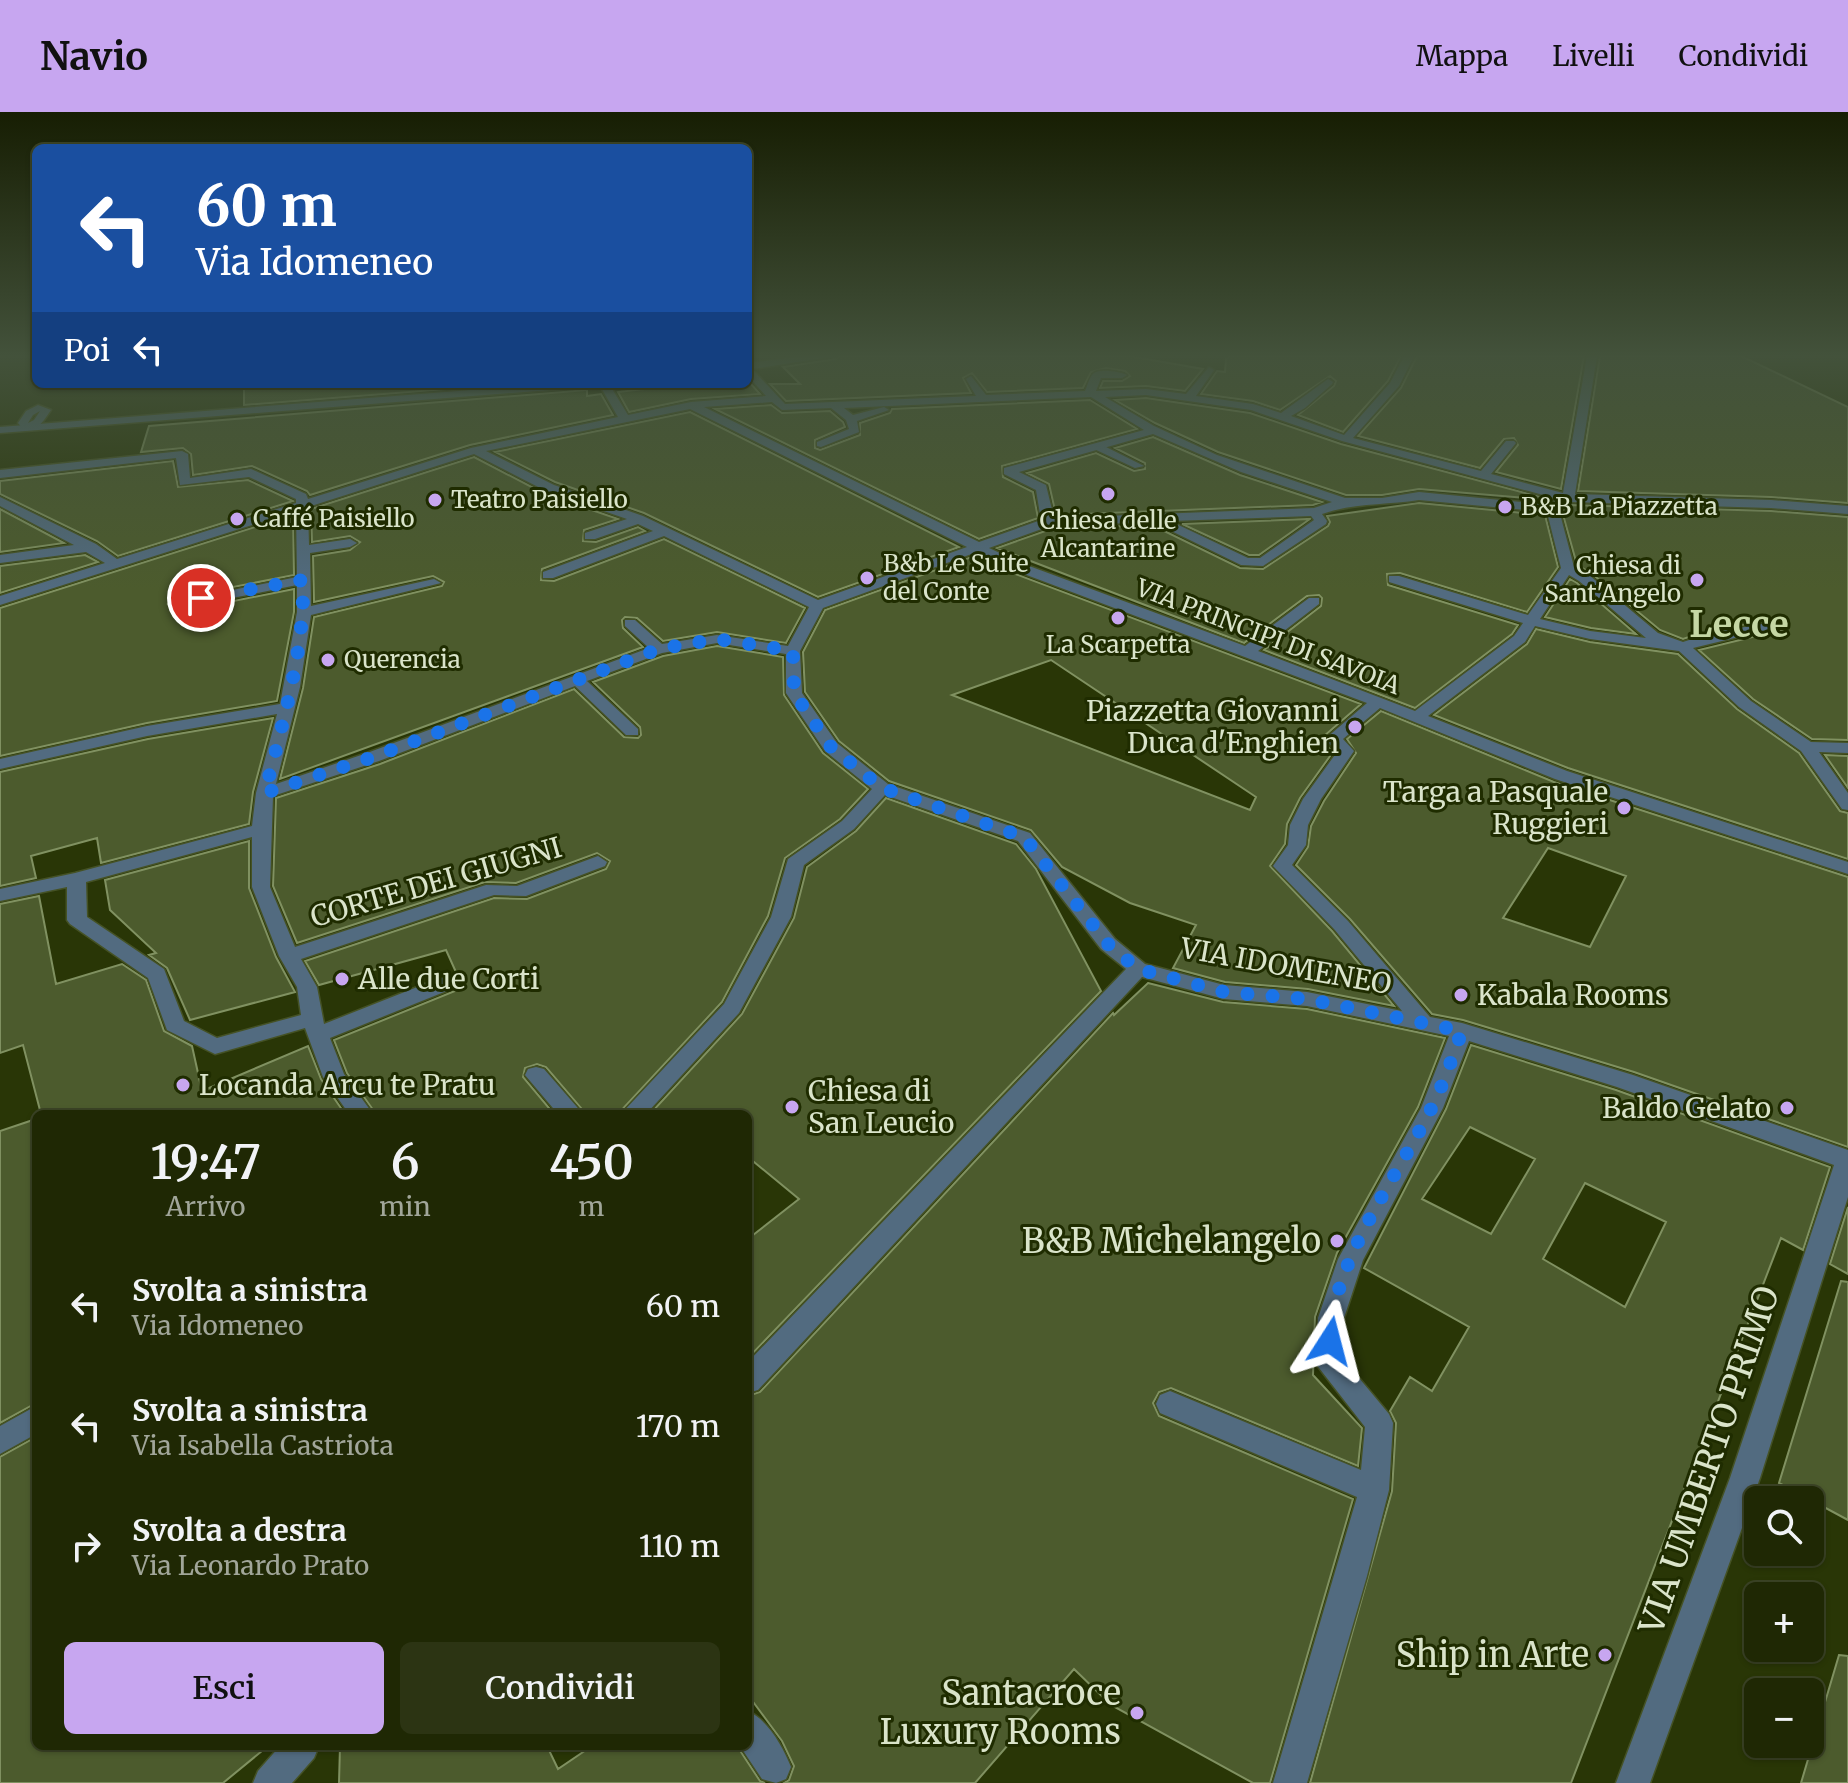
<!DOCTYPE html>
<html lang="it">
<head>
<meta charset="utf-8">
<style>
	:root { --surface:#1f2804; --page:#2c3413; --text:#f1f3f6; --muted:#a1a69a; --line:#3c4426; --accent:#c7a6f0 }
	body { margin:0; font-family:Merriweather,serif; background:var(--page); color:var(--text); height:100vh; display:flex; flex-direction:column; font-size:30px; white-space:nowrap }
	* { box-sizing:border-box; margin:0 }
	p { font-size:26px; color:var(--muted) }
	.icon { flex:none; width:44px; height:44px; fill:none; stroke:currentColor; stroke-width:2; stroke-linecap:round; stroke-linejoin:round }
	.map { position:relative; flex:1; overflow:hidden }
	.panel { position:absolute; left:32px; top:998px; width:720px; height:640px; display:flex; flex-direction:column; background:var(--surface); border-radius:12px; box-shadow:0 2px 6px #0004,0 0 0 2px var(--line) }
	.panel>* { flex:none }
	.banner { position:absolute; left:32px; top:32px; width:720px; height:244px; border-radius:12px; box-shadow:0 2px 6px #0004,0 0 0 2px var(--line); background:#1a4fa0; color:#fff; overflow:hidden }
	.controls { position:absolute; left:1744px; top:1374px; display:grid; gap:16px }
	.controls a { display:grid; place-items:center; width:80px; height:80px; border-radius:12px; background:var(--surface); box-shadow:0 2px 6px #0004,0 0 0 2px var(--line); font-size:40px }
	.pin { position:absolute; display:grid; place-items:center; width:68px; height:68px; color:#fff; margin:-34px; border:4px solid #fff; border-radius:50%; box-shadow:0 2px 8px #0007 }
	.me { position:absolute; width:88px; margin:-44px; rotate:9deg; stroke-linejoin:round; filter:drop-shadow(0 0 6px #0008) }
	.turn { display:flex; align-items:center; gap:28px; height:168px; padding:0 32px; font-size:36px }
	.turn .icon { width:104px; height:104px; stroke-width:2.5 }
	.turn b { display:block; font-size:56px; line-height:68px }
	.then { display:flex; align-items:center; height:76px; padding:0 32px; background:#0003; gap:16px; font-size:30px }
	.eta { display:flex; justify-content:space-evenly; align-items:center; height:136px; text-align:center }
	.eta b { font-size:48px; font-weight:600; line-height:56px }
	.primary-button { display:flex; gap:16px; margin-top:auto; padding:16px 32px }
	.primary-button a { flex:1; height:92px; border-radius:12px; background:var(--accent); color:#111; font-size:32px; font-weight:600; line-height:92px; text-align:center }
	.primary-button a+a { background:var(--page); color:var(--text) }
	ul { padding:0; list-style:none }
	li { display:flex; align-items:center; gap:24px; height:120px; padding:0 32px }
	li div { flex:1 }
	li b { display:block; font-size:30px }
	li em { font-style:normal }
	header { display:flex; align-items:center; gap:48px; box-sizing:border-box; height:112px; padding:0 40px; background:var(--accent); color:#111 }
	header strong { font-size:38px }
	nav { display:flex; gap:44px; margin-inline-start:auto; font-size:28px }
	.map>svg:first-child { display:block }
	.building { fill:#4c5b2d; stroke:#809161; stroke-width:2; fill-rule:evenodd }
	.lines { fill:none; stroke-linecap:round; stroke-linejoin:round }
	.lane-casing { stroke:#455225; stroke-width:3 }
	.street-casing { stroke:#455225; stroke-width:3 }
	.lane { fill:#526b80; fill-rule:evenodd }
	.street { fill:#526b80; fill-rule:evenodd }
	.route { stroke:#1a73e8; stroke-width:14; stroke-dasharray:0 25.2 }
	.poi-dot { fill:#c7a6f0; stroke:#1f2c00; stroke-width:3 }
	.labels { text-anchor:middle; stroke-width:6; stroke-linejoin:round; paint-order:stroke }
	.far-poi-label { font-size:24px; fill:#dae4ca; stroke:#1f2c00; text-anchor:start }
	.far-street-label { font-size:24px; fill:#dae4ca; stroke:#1f2c00 }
	.poi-label { font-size:28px; fill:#dae4ca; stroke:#1f2c00; text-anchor:start }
	.street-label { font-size:28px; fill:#dae4ca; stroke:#1f2c00 }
	.near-poi-label { font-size:34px; fill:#dae4ca; stroke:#1f2c00; text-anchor:end }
	.near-street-label { font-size:34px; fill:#dae4ca; stroke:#1f2c00 }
	.far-town-label { font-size:36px; font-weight:bold; fill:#c5d7a4; stroke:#1f2c00 }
</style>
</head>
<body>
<header>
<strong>Navio</strong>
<nav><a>Mappa</a><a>Livelli</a><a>Condividi</a></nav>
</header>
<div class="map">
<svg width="1848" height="1671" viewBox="0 0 1848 1671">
	<rect width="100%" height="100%" fill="#293606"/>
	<path class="building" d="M839 244H1129L1203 257 1185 279 1146 274 1100 276 1103 269H1122L1130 264 1125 259 1106 256 1091 260 1083 276 987 280 972 261 963 266 971 281 786 289 770 272H800L783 255 836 247Z
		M1230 244H1401L1388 269 1343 320 1298 303 1334 274 1336 269 1330 264 1280 298 1253 289 1201 282 1217 259 1225 260 1226 247Z
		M1417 244H1584L1561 377 1496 360 1518 333 1514 326 1504 327 1480 356 1358 324 1401 276Z
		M1600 244H1741L1848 295V391L1771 385 1578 379Z
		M244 272H510L244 293Z
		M688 272H751L760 282 691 287 629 300 618 280Z
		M587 278V284L601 282 613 303 470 333 310 383 307 379 252 354 193 363 191 342 183 336 141 340 149 314Z
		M1146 286 1250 301 1341 332 1551 388 1419 377 1382 383H1346L1218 340 1155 311 1115 288Z
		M1090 288 1137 317 1002 354 1003 365 1033 380 1038 406 979 427 715 297 771 293 782 301 830 299 843 310 845 315 815 328V336L820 338 860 323V311L890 301 892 297Z
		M690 300 959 435 818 485 644 401 555 370 495 340Z
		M1153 325 1240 363 1322 390 1313 393 1056 403 1049 372 1027 361 1096 341 1134 359 1145 357V351L1115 336Z
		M474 345 545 382 618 407 584 418 583 429 596 430 638 415 645 419 542 457 541 468 554 469 664 427 805 496 786 531 717 520 663 529 637 506 625 505 622 508 623 516 643 535 280 667 303 576 314 505 442 474 444 470 433 464 314 490 313 444 350 438 360 430 350 424 312 430 311 397Z
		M173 349 178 375 248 368 293 389 118 444 97 429 0 382V369Z
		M1419 391 1545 403 1558 455 1527 500 1400 461 1387 462 1388 473 1518 513 1512 522 1415 596 1264 538 1321 494 1322 486 1319 483 1307 484 1244 531 997 436 1051 417 1152 413 1240 456 1263 457 1328 414 1330 410 1327 404Z
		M1571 393 1771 399 1848 405V628L1812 627 1753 587 1699 538 1785 517 1786 506 1710 518 1683 527 1660 518 1591 461 1577 453 1562 399Z
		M0 397 64 431 0 440Z
		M293 403 294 463 177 486 168 492 179 500 294 477V500L277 589 147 611 0 644V496Z
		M1310 407 1259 443H1249L1182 412Z
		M85 443 98 450 0 481V454Z
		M977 443 1010 460 1361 592 1323 625V629L1333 640 1300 686 1287 712 1285 732 1270 754 1332 819 1394 894 1308 877 1225 870 1173 856 1196 813 1130 791 1062 755 1031 718 889 669 839 629 805 580 803 540 825 498ZM1051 548 1256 685 1250 698 952 583Z
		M1570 467 1577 471 1636 522 1591 516 1545 505Z
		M1536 517 1590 530 1678 542 1737 597 1799 641 1840 699 1848 701V747L1568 656 1434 603 1527 532Z
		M717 534 783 545 784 583 823 641 868 677 840 707 785 746 768 804 722 890 618 1002H586L546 955 537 952 525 956 523 965 554 1002H376L347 961 334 928 455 879 460 869 446 838 319 873 305 849 494 786 527 787 606 757 610 749 597 741 516 771 485 770 297 831 273 774 276 686 380 652 574 577 624 625 638 626 641 623 640 615 593 570 663 544Z
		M1381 599 1554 670 1848 765V1035L1634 960 1463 908 1432 902 1350 807 1296 753 1308 735 1311 714 1324 689 1356 641 1347 627ZM1548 736 1626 764 1590 835 1503 806Z
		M273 606 253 680 249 712 101 751 97 726 31 744 36 766 0 774V660L148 627Z
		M1825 643 1848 644V676Z
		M886 686 1016 732 1036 757 1101 879 748 1246V1127L799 1087 748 1045V1002H650L742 902 794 806 807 755 856 719Z
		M249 729V776L276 845 295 880 190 908 167 856 149 843 156 841 110 798 105 768Z
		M39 784 56 872 122 852 146 868 164 919 192 934 202 979 308 934 321 967 345 1002H41L23 933 0 941V792Z
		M1148 871 1223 890 1307 897 1445 926 1418 995 1337 1141 1315 1205 1313 1263 1362 1316 1358 1354 1171 1276 1159 1280 1153 1291 1159 1304 1353 1387 1270 1671H1253L1111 1593 1074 1557 975 1671H784L789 1668 794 1654 782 1629 748 1583V1284L760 1280 1113 901 1114 903Z
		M1471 933 1616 978 1830 1055 1803 1138 1781 1126 1571 1671H1310L1392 1379 1396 1311 1390 1299 1410 1265 1432 1279 1469 1215 1364 1156 1446 997ZM1470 1015 1535 1047 1491 1122 1422 1087ZM1585 1071 1666 1110 1625 1195 1543 1147Z
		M36 1007V1291L0 1311V1019Z
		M1848 1095V1162L1830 1152Z
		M1841 1169 1848 1170V1408L1779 1371Z
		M36 1325V1634H268L223 1671H0V1345Z
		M1839 1543 1848 1544V1671H1801Z
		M340 1634H547L558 1657 592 1634H737L760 1669 765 1671H339Z"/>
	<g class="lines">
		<defs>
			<path id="lane" d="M38 293 51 298C44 308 38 320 24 318L18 311 26 299ZM40 299 34 308 28 311 33 303Z
				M1092 332H1100L1144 354 1135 356 1092 336Z"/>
			<path id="street" d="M806 244H836L752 257 785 292 976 284 966 267 971 264 986 283 1085 279C1087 275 1090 263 1094 261 1101 256 1121 260 1127 263L1122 266H1101L1096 279 1146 277 1186 282 1209 255 1214 258 1196 284 1253 292 1281 301 1328 267 1333 270 1332 272 1305 296 1291 304 1344 323 1390 271 1404 244H1414L1399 274 1353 326 1481 359 1506 329H1514L1516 331 1491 362 1563 381 1587 244H1597L1575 382 1771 388 1848 394V402L1771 396 1570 390 1559 398 1574 455 1589 463 1658 521 1683 530 1711 521 1784 508V514L1693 536 1751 589 1811 630 1848 631V641L1819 640 1848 681V698L1842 697 1801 639 1739 595 1679 539 1590 527 1535 514 1525 530 1428 604 1567 659 1848 750V762L1555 667 1380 596 1343 627 1354 639 1321 687 1308 713 1306 733 1292 753 1348 809 1430 905 1462 911 1633 963 1848 1038V1085L1760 1366 1650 1671H1616L1730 1366 1834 1053 1617 975 1469 929 1443 996 1363 1148 1344 1206V1248L1389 1302 1393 1311 1389 1378 1367 1464 1307 1671H1273L1357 1385 1160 1301 1156 1292 1160 1283 1170 1279 1361 1358 1365 1315 1316 1252 1318 1206 1338 1147 1421 996 1449 924 1307 894 1224 887 1142 865 758 1278 748 1281V1250L1126 857 1101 837 1018 729 885 683 854 717 804 753 791 805 739 901 646 1002H621L724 892 771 805 788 747 842 709 872 677 825 639 786 581V542L717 531 662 541 587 569 638 617V623H626L575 574 379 649 273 684 270 775 295 835 486 773 517 774 598 744 607 750 605 754 526 784 494 783 301 847 317 875 324 912 440 866H454L457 871 454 876 330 926 344 962 373 1002H349L323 965 305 916 215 942 167 918 148 866 70 812 67 808V775L0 789V777L75 761 252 714 256 681 277 602 147 624 0 657V647L147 614 280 592 297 500V473L178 497 171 493 178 489 297 465 296 399 0 493V484L105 451 86 440 0 451V443L74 433 0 394V385L96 432 117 447 296 391V387L249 365 180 373 176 346 0 366V358L182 339 188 342 190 366 251 357 306 382 308 387 471 336 618 305 599 272H609L628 303 691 290 766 284 748 264V251ZM1146 283 1251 298 1342 329 1558 387 1550 393 1419 380 1382 386H1345L1217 343 1154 314 1105 285ZM1091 285 1144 318 1004 356V362L1036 378 1041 408 979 430 704 295 772 290 782 298 831 296 846 308 849 317 817 330V334L821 335 859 320 857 309 889 298 884 295 853 303 844 296ZM690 297 967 435 818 488 643 404 554 373 486 339ZM1153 322 1241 360 1332 390 1314 396 1054 406 1046 373 1019 360ZM474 342 546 379 627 407 585 421V427H595L638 412 653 419 543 460V466H553L664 424 809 495 788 534 717 523 662 532 635 508H625V514L649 536 367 641 276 672 300 575 311 503 441 471 434 467 311 494 310 441 350 435 357 431 350 427 309 433 308 395ZM1419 388 1547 400 1561 456 1528 503 1399 464H1389V470L1523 511 1514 524 1415 599 1258 539 1319 492V486H1309L1245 534 1021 451 989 436 1050 414 1153 410 1241 453 1263 454 1326 412 1327 409 1322 402C1353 391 1386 393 1419 388ZM1311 404 1314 408 1260 446H1248L1170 409ZM977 440 1011 457 1367 591 1325 627 1337 640 1303 687 1290 713 1288 733 1273 754 1334 817 1402 899 1307 880 1224 873 1145 852 1115 827 1030 721 888 672 837 631 802 581 800 539 823 496ZM1569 463 1579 469 1646 526 1590 519 1540 507ZM252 725V775L279 844 297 875 301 903 217 926 184 909 164 857 87 805 86 770Z
				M548 272H593L588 275 0 321V315Z
				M536 955 544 957 583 1002H558L525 963 528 957Z
				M36 1294V1322L0 1342V1314Z
				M748 1599C768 1608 783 1635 791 1655L786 1667 776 1671 762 1667 740 1634H748Z
				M280 1634H319L314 1646 292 1671H253L258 1659Z"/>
		</defs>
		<use href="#lane" class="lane-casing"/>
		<use href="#street" class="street-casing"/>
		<use href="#lane" class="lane"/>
		<use href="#street" class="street"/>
	</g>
	<linearGradient id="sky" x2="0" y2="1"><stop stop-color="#171e03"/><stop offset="0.51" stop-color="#43523b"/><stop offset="1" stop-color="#43523b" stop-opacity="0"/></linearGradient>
	<rect width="1848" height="478" fill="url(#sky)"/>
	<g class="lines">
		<path class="route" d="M201 486 303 468C305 540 282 611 265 681L373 645 659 537 717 527 793 539 794 581 831 635 882 676 1024 725 1108 832 1138 857 1224 880 1307 887 1462 919C1452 946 1443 974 1430 999 1395 1069 1332 1150 1330 1229"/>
	</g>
	<g class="poi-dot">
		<circle cx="1108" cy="382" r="8"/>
		<circle cx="435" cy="388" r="8"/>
		<circle cx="1505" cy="395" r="8"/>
		<circle cx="237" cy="407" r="8"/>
		<circle cx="867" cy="466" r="8"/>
		<circle cx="1697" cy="468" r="8"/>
		<circle cx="1118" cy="506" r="8"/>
		<circle cx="328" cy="548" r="8"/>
		<circle cx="1355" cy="615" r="8"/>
		<circle cx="1624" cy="696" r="8"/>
		<circle cx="342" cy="867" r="8"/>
		<circle cx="1461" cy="883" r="8"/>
		<circle cx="183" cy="973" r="8"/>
		<circle cx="792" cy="995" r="8"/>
		<circle cx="1787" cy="996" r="8"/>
		<circle cx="1337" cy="1129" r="8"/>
		<circle cx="1605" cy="1543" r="8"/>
		<circle cx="1137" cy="1601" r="8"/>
	</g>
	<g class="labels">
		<g class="far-poi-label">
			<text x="451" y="396">Teatro Paisiello</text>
			<text x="1521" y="403">B&amp;B La Piazzetta</text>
			<text x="253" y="415">Caffé Paisiello</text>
			<text x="1108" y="417" text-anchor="middle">Chiesa delle<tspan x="1108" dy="28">Alcantarine</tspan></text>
			<text x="883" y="460">B&amp;b Le Suite<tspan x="883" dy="28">del Conte</tspan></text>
			<text x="1681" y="462" text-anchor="end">Chiesa di<tspan x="1681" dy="28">Sant'Angelo</tspan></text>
			<text x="1118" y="541" text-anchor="middle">La Scarpetta</text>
			<text x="344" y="556">Querencia</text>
		</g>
		<g class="far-street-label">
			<text transform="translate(1268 525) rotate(21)" y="8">VIA PRINCIPI DI SAVOIA</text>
		</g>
		<g class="poi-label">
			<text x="1339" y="609" text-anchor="end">Piazzetta Giovanni<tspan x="1339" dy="32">Duca d'Enghien</tspan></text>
			<text x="1608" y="690" text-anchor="end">Targa a Pasquale<tspan x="1608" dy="32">Ruggieri</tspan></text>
			<text x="358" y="877">Alle due Corti</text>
			<text x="1477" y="893">Kabala Rooms</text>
			<text x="199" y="983">Locanda Arcu te Pratu</text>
			<text x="808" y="989">Chiesa di<tspan x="808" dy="32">San Leucio</tspan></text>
			<text x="1771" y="1006" text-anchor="end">Baldo Gelato</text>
		</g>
		<g class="street-label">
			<text transform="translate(436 770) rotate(-16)" y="10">CORTE DEI GIUGNI</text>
			<text transform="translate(1286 854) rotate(10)" y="10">VIA IDOMENEO</text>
		</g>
		<g class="near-poi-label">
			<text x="1321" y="1141">B&amp;B Michelangelo</text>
			<text x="1589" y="1555">Ship in Arte</text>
			<text x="1121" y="1593">Santacroce<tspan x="1121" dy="39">Luxury Rooms</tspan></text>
		</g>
		<g class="near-street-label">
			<text transform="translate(1709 1348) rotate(-71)" y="12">VIA UMBERTO PRIMO</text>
		</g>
		<g class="far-town-label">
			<text x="1739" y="525">Lecce</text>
		</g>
	</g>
</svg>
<div class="controls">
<a><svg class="icon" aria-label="search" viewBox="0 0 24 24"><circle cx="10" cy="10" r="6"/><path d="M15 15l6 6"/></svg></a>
<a>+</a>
<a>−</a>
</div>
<div class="pin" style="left:201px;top:486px;background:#d93025"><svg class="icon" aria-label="arrive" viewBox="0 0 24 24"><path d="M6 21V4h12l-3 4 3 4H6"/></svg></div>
<svg class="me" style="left:1330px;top:1229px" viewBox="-20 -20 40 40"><path d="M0-17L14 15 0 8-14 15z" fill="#1a73e8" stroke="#fff" stroke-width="4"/></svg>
<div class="banner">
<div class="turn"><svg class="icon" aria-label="left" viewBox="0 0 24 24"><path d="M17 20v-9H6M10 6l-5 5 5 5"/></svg><div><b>60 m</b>Via Idomeneo</div></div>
<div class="then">Poi<svg class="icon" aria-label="left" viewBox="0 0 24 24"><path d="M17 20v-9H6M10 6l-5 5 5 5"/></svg></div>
</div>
<section class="panel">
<div class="eta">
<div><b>19:47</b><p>Arrivo</p></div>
<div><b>6</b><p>min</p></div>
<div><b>450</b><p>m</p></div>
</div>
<ul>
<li><svg class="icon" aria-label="left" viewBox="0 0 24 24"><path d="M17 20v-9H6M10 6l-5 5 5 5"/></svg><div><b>Svolta a sinistra</b><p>Via Idomeneo</p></div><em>60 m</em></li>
<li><svg class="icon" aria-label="left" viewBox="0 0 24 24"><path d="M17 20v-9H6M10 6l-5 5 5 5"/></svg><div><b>Svolta a sinistra</b><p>Via Isabella Castriota</p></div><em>170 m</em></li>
<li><svg class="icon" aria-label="right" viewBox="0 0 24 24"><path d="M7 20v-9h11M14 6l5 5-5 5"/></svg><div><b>Svolta a destra</b><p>Via Leonardo Prato</p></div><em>110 m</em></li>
</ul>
<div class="primary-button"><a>Esci</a><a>Condividi</a></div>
</section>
</div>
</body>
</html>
